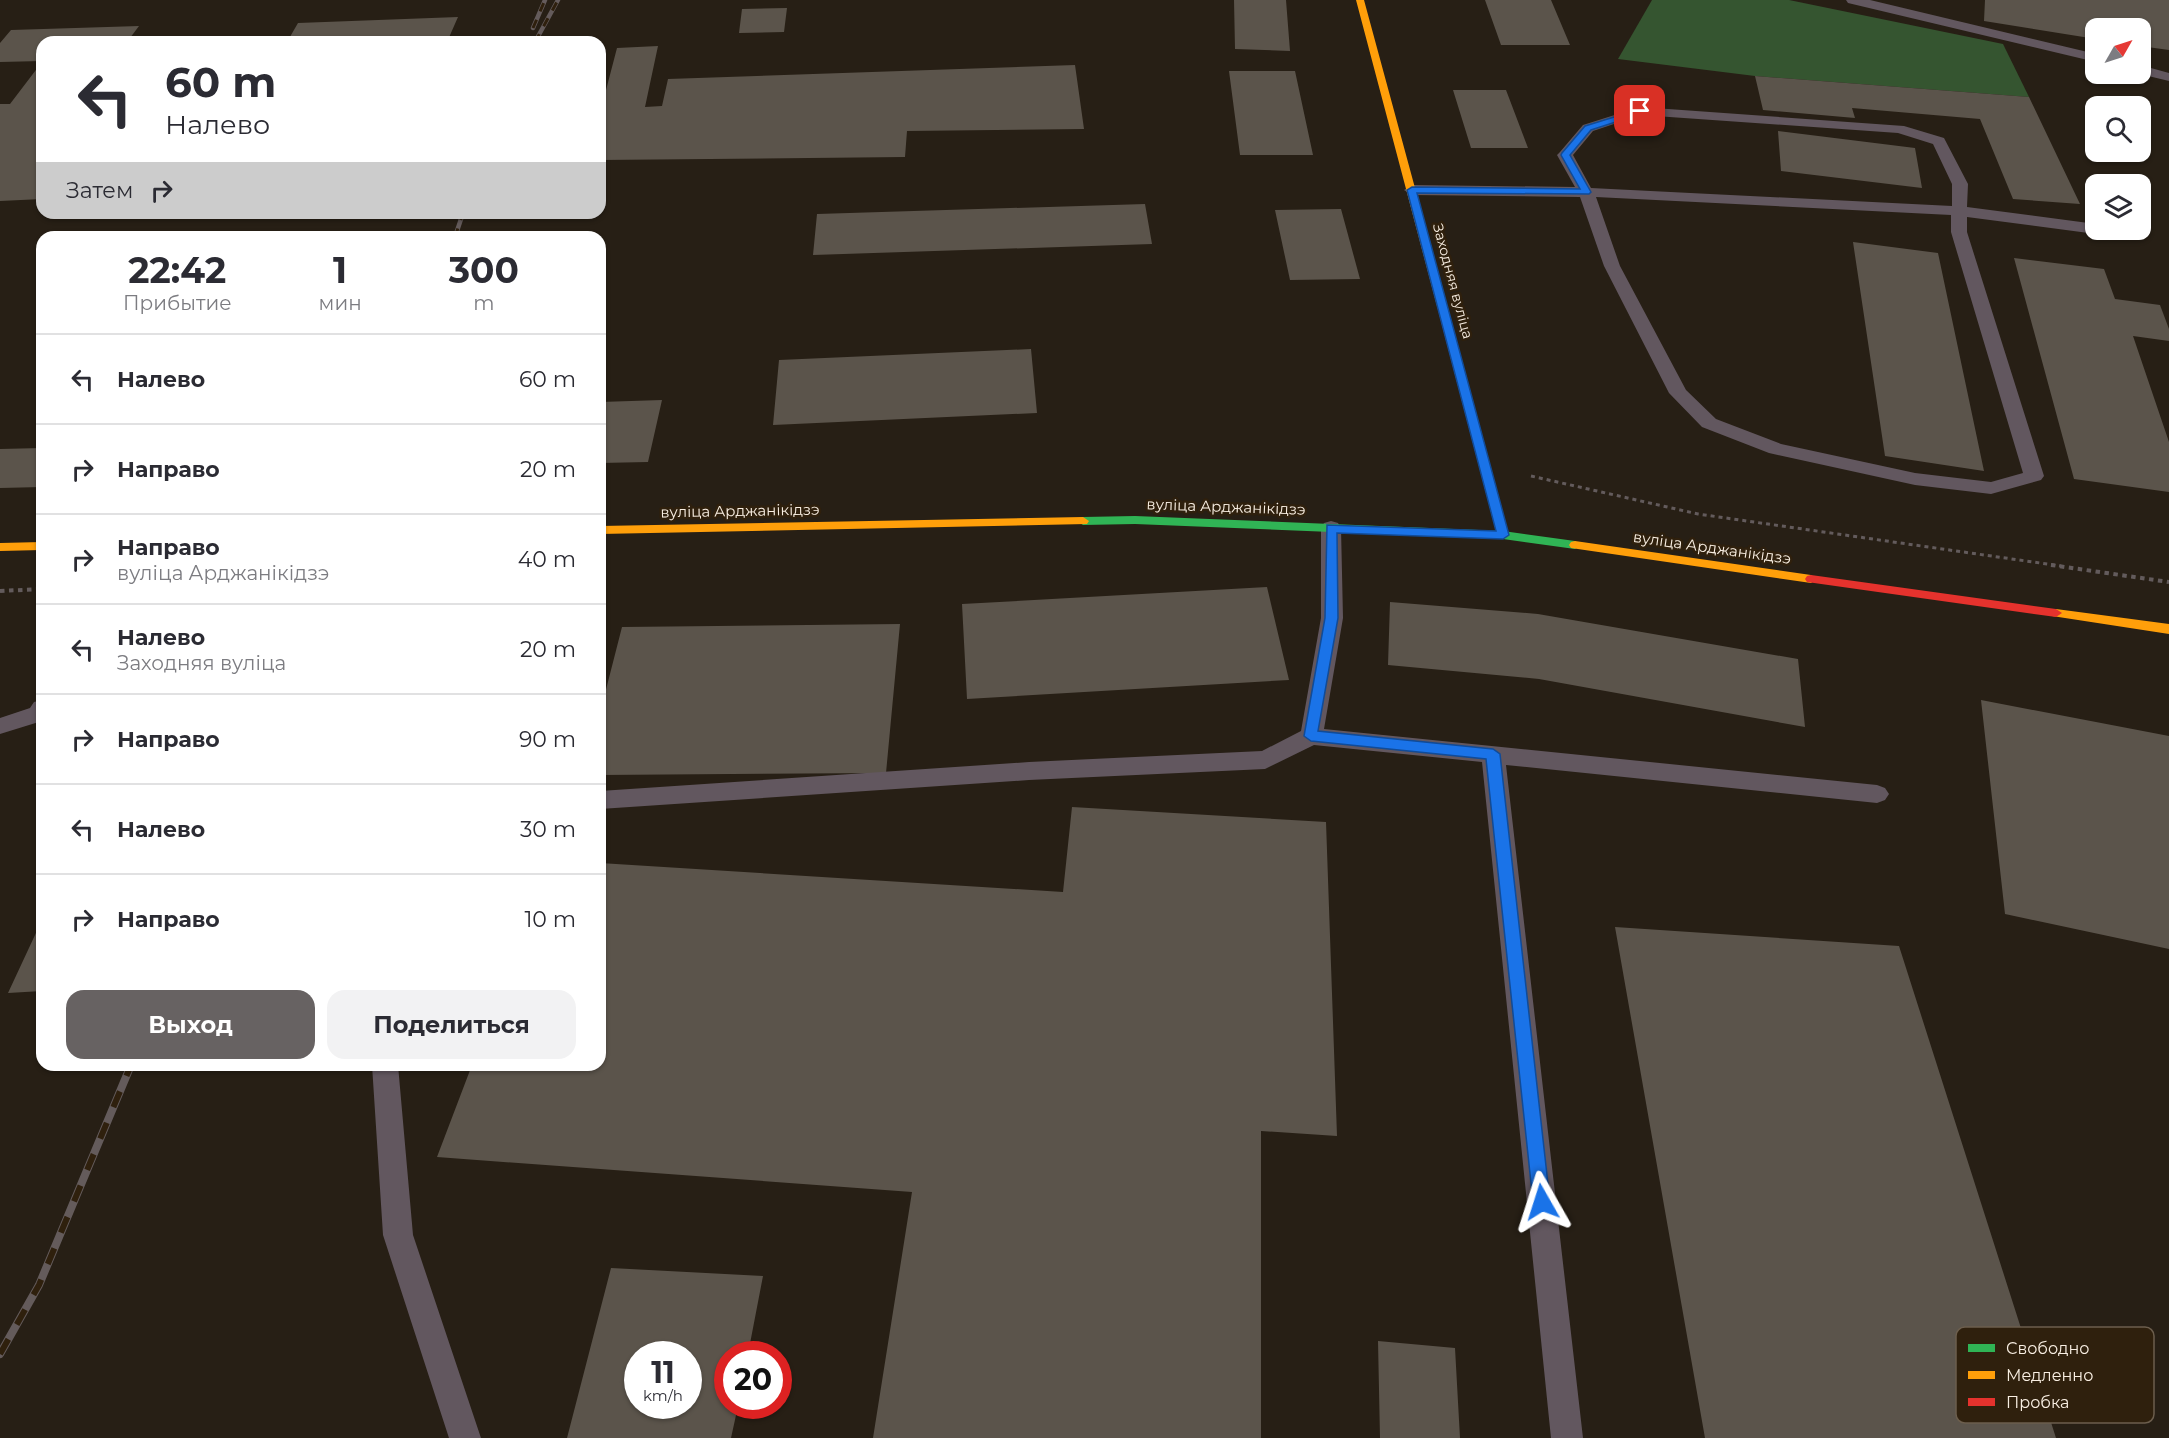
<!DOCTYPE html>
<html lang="ru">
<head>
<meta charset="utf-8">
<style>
	:root { --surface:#fff; --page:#f2f2f3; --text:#2b2b33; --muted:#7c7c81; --line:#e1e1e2; --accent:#676262 }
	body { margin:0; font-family:Montserrat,sans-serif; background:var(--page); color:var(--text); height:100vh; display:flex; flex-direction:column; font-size:22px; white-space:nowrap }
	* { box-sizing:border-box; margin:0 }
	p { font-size:20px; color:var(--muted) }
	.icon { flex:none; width:33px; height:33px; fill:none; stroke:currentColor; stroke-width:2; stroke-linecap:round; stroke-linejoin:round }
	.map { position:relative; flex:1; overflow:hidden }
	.details { position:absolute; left:36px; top:231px; width:570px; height:840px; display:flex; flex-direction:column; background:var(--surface); border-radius:18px; box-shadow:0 2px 4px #0004 }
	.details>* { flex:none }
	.hud { position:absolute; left:36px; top:36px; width:570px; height:183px; border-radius:18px; box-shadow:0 2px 4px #0004; background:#fff; color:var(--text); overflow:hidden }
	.needle { width:39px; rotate:51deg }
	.tools { position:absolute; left:2085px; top:18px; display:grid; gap:12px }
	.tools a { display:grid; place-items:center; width:66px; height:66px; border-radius:12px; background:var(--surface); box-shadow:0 2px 4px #0004; font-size:30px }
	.speed { position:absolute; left:624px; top:1341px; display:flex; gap:12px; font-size:30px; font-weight:700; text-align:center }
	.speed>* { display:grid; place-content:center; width:78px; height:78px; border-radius:50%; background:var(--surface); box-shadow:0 2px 4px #0004; line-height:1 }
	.speed small { font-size:15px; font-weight:400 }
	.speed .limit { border:9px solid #d22; background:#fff; color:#111 }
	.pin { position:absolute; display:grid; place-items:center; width:51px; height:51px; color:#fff; margin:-26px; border-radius:12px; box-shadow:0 3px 9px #0006 }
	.me { position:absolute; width:66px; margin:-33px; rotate:354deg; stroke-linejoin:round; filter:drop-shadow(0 0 4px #0008) }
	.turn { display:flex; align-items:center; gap:21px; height:126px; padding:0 30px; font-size:27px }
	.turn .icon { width:78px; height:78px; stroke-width:2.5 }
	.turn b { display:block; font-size:42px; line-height:51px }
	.then { display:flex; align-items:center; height:57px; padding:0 30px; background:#0003; gap:12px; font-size:22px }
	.eta { display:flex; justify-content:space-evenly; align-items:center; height:102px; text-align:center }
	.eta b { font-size:36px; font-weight:700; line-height:42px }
	.action { display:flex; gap:12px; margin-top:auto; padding:12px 30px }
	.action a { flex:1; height:69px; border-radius:18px; background:var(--accent); color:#fff; font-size:24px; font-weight:700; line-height:69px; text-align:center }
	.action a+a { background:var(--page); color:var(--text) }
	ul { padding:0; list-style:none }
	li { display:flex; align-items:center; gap:18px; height:90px; padding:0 30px; border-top:2px solid var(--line) }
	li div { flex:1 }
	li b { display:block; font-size:22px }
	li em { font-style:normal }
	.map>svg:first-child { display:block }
	.forest { fill:#355530 }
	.building { fill:#5b544b; fill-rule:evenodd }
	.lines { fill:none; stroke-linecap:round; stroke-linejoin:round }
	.path-far1 { stroke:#635b5c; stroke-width:3; stroke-dasharray:4 4; stroke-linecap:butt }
	.path { stroke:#635b5c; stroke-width:4; stroke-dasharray:4.5 4.5; stroke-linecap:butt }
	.lane { fill:#62575f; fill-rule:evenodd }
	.fast { fill:#30b455; fill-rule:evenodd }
	.slow { fill:#ff9f0a; fill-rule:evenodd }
	.jam { fill:#e5322d; fill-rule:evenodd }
	.rail-far1-casing { stroke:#645b5b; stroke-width:4.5 }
	.rail-casing { stroke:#645b5b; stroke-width:8 }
	.rail-far1 { stroke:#2f200d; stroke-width:3; stroke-dasharray:9; stroke-linecap:butt }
	.rail { stroke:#2f200d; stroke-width:6; stroke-dasharray:17; stroke-linecap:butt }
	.route { fill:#1a73e8; stroke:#114b97; stroke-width:1.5 }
	.labels { text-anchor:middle; stroke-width:5; stroke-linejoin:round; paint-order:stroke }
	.far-street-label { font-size:14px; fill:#f9efe3; stroke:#2f200d }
	.street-label { font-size:15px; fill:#f9efe3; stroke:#2f200d }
	.key { fill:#2f200d; stroke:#6c5e4d; stroke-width:1.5 }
	.key-label { font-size:16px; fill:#f9efe3 }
</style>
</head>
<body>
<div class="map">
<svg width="2169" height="1438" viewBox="0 0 2169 1438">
	<rect width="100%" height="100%" fill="#271f15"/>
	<path class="forest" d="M1652 0H1789L2003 44 2029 97 1755 76 1618 59Z"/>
	<path class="building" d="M1234 0H1286L1290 51 1235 49Z
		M1485 0H1551L1570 45H1501Z
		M1985 0H2169V50L2140 46V28H2096V39L1984 21Z
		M787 8 784 32 739 33 742 9Z
		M458 17 447 42H287L298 23Z
		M139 26 127 42H42V61L0 62V43L11 30Z
		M658 46 645 107 662 106 668 79 1075 65 1084 129 907 131 905 157 600 160V113L617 48Z
		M42 62V199L0 201V104H10Z
		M1229 71H1295L1313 155H1240Z
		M1755 76 2029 97 2080 204 2013 199 1980 119 1852 108 1855 118 1763 110Z
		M1453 90H1506L1528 148H1471Z
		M1778 131 1915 148 1922 188 1781 171Z
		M1145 204 1152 244 813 255 817 214Z
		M1341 209 1360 279 1290 280 1275 210Z
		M1853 242 1938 253 1984 471 1885 456Z
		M2014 258 2104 269 2115 299 2160 305 2169 329V341L2133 336 2169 442V492L2074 479Z
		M1031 349 1037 413 773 425 779 360Z
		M662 400 648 462 600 463V402Z
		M42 448V487L0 488V449Z
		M1267 587 1289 680 967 699 962 604Z
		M1390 602 1538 614 1798 659 1805 727 1539 679 1388 665Z
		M900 624 886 773 600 775V713L622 627Z
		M1981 700 2169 736V949L2005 914Z
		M1072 807 1326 822 1337 1136 1261 1131V1438H873L912 1192 437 1157 472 1065H600V863L1063 892Z
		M42 920V991L8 993Z
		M1615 927 1899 946 2056 1438H1705Z
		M611 1268 763 1276 748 1354H728V1406H738L731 1438H567ZM638 1354H688V1406H638Z
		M1378 1341 1455 1348 1460 1438H1380Z"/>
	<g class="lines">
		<path class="path-far1" d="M1531 476 1698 514 2061 566"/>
		<path class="path" d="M2051 565 2169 582
			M0 591 42 589"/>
		<path class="lane" d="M1846 0H1870L2096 54V62L1848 3Z
			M2140 65 2169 73V81L2140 74Z
			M1640 107 1904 126 1944 138 1968 184 1967 207 2096 224V230H2104L2096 234 1967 217V232L2044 476 2041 480 1991 494 1915 485 1769 453 1702 427 1669 393 1604 266 1580 197 1412 195 1404 190 1412 185 1575 187 1557 155 1560 152 1583 125ZM1641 115 1898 133 1933 144 1952 184V206L1591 188 1573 155 1593 131ZM1596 197 1951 215V232L2023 473 1991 482 1915 473 1781 444 1716 419 1686 390 1620 266Z
			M1331 521 1338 523 1341 528 1343 618 1324 729 1877 785 1885 788 1889 794 1885 800 1877 803 1506 765 1583 1438H1551L1482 762 1314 745 1265 769 1029 780 600 809V791L1029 762 1262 751 1301 731 1321 618V528L1324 523Z
			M42 700V721L0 734V718L30 708 34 702Z
			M372 1065H398L413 1235 481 1438H449L383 1235Z"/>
		<path class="fast" d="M1135 516 1503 531 1575 541 1581 545 1575 549 1503 539 1135 524 1083 525 1077 521 1083 517Z"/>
		<path class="slow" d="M1356 0H1364L1447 306 1446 308 1442 309 1437 306Z
			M1083 517 1089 521 1087 524 600 534V526Z
			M1575 541 1811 575 1817 579 1811 583 1571 548 1569 545 1571 542Z
			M42 542V550L0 551V543Z
			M2056 609 2169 624V634L2052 616 2050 613Z"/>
		<path class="jam" d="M1442 303 1447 306 1509 535 1503 539 1497 535 1437 306Z
			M1811 575 2056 609 2062 613 2056 617 1807 582 1805 579 1807 576Z"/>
		<defs>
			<path id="rail-far1" d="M533 28 545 0
				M535 42 558 0
				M455 237 463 213"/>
			<path id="rail" d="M0 1354 39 1285 131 1065"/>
		</defs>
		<use href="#rail-far1" class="rail-far1-casing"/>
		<use href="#rail" class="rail-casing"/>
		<use href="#rail-far1" class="rail-far1"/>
		<use href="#rail" class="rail"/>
	</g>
	<path class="route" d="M1640 109H1644V113L1591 130 1570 155 1591 192 1589 194 1417 193 1509 535 1503 539 1337 533 1338 618 1318 731 1493 749 1500 754 1550 1202 1548 1208 1542 1210 1536 1208 1533 1202 1486 759 1311 741 1304 736 1325 618 1327 525 1496 531 1407 190 1412 187 1580 189 1561 155 1562 153 1585 126Z"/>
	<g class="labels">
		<g class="far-street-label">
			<text transform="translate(1453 281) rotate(75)" y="5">Заходняя вуліца</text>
		</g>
		<g class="street-label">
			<text transform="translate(1226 507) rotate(2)" y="5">вуліца Арджанікідзэ</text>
			<text transform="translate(740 511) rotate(-1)" y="5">вуліца Арджанікідзэ</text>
			<text transform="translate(1712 548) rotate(8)" y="5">вуліца Арджанікідзэ</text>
		</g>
	</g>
	<rect x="1956" y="1327" width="198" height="96" rx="9" class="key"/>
	<rect x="1968" y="1344" width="27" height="8" fill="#30b455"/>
	<rect x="1968" y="1371" width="27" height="8" fill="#ff9f0a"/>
	<rect x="1968" y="1398" width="27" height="8" fill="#e5322d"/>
	<g class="key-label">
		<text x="2006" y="1354">Свободно</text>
		<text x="2006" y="1381">Медленно</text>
		<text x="2006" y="1408">Пробка</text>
	</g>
</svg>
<div class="tools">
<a><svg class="needle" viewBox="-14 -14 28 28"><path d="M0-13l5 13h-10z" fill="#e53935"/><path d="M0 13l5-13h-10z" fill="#7c7c81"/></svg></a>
<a><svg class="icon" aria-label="search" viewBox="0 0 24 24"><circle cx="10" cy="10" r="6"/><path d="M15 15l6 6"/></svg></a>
<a><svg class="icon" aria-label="layers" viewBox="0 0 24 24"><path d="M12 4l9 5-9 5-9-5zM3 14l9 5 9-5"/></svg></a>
</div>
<div class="speed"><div>11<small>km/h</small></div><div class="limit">20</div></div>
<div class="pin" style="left:1640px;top:111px;background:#d93025"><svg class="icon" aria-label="arrive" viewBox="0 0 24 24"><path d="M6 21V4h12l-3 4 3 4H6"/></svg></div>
<svg class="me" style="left:1542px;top:1202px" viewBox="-20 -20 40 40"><path d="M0-17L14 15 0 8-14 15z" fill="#1a73e8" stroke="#fff" stroke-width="4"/></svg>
<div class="hud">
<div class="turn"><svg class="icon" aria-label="left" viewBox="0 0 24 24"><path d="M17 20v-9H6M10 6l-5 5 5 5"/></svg><div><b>60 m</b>Налево</div></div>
<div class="then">Затем<svg class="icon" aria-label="right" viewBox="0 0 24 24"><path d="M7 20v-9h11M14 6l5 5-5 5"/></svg></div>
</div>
<section class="details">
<div class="eta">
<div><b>22:42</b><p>Прибытие</p></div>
<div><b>1</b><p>мин</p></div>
<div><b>300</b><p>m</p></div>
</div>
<ul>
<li><svg class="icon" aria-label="left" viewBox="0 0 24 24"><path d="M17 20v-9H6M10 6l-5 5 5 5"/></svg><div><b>Налево</b></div><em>60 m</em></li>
<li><svg class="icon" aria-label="right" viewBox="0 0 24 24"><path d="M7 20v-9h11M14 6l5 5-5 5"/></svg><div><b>Направо</b></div><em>20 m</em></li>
<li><svg class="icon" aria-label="right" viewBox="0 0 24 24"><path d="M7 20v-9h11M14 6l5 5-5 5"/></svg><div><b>Направо</b><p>вуліца Арджанікідзэ</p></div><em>40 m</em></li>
<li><svg class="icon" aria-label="left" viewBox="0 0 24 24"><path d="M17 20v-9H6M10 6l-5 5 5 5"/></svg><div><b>Налево</b><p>Заходняя вуліца</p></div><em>20 m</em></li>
<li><svg class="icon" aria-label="right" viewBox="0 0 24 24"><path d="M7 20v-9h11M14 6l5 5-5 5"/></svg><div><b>Направо</b></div><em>90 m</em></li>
<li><svg class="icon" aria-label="left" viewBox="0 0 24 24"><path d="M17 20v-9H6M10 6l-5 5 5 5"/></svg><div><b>Налево</b></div><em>30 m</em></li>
<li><svg class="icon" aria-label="right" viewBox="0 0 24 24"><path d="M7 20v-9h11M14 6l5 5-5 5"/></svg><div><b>Направо</b></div><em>10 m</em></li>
</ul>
<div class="action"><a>Выход</a><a>Поделиться</a></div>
</section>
</div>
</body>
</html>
